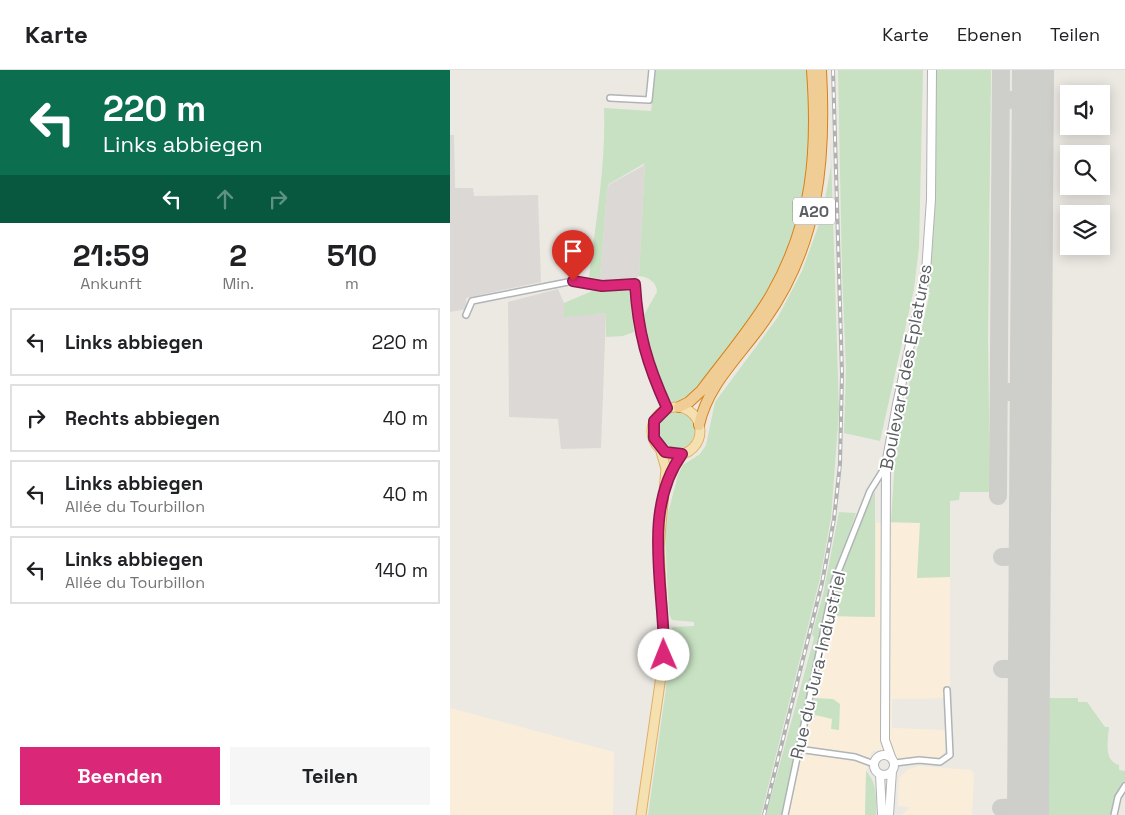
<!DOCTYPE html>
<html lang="de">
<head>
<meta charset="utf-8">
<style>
	:root { --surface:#fff; --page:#f6f6f6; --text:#202124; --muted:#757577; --line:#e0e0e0; --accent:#db2777 }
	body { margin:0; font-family:"Space Grotesk",sans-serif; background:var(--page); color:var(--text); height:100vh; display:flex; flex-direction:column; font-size:19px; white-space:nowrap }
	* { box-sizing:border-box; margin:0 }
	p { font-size:16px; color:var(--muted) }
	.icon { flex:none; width:28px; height:28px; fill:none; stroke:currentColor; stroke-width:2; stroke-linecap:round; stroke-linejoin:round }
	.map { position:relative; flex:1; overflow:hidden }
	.details { display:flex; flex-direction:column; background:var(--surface); width:450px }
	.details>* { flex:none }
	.guide { background:#0b6e4f; color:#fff; overflow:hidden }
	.tools { position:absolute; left:610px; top:15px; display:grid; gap:10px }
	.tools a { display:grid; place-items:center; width:50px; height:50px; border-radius:0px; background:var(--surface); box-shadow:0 2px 12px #0003; font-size:25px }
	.pin { position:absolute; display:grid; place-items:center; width:42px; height:42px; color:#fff; margin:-51px -21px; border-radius:50% 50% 50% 0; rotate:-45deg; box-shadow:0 0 5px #0007 }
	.pin .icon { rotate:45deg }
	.me { position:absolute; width:55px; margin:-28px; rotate:359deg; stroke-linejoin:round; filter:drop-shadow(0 0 4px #0008) }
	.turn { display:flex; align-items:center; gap:18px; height:105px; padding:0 20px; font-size:22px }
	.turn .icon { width:65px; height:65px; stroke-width:2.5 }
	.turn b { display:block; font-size:35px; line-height:42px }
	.lanes { display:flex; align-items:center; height:48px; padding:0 20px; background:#0003; justify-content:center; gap:25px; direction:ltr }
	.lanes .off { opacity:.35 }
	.eta { display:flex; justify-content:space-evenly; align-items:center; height:85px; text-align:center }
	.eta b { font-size:30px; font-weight:800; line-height:35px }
	.cta { display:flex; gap:10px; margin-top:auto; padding:10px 20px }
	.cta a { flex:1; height:58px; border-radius:0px; background:var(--accent); color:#fff; font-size:20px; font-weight:800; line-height:58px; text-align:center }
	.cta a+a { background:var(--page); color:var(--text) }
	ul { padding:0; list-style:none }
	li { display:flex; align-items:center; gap:15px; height:68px; margin:0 10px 8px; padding:0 10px; border:2px solid var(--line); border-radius:0px }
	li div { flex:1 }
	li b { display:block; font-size:19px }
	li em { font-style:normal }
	header { display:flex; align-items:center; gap:30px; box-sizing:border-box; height:70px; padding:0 25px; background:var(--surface); border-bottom:1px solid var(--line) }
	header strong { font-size:24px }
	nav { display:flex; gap:28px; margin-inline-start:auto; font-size:18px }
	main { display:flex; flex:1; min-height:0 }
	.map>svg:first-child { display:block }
	.commercial { fill:#faeedb }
	.industrial { fill:#dbd8d5 }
	.green { fill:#c7e1c2 }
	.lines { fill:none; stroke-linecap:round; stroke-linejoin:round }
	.taxiway { stroke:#cececa; stroke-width:18 }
	.runway { stroke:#cececa; stroke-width:42 }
	.minor-casing { stroke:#b0b4b7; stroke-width:8 }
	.secondary-casing { stroke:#b0b3b7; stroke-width:10 }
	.primary-casing { stroke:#e1ae67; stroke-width:11 }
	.motorway-casing { stroke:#d6801a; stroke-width:12 }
	.minor { stroke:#fff; stroke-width:5 }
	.secondary { stroke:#fff; stroke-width:8 }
	.primary { stroke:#f5e0af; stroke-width:9 }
	.motorway { stroke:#f1cd96; stroke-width:10 }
	.rail-casing { stroke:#b1b2b2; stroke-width:4 }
	.rail { stroke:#fff; stroke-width:2; stroke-dasharray:5.5; stroke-linecap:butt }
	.route-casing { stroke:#8e194d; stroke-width:12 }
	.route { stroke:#db2777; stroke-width:9 }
	.labels { text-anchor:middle; stroke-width:4; stroke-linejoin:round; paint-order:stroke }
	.shield { fill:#fff; stroke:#8c8f91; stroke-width:1 }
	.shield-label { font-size:16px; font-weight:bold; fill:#5b5f62 }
	.street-label { font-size:18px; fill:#5b5f62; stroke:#fff }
</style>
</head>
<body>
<header>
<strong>Karte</strong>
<nav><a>Karte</a><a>Ebenen</a><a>Teilen</a></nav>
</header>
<main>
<section class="details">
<div class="guide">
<div class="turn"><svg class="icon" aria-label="left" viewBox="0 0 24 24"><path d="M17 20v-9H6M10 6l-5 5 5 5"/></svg><div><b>220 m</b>Links abbiegen</div></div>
<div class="lanes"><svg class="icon" aria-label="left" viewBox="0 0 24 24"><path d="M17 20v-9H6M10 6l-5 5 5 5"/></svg><svg class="icon off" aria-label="ahead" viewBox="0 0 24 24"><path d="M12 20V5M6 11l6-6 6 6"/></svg><svg class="icon off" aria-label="right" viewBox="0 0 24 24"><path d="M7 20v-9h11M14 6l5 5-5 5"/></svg></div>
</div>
<div class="eta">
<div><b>21:59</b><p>Ankunft</p></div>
<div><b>2</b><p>Min.</p></div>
<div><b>510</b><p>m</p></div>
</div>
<ul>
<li><svg class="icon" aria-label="left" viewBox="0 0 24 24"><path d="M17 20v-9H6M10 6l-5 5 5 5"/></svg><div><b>Links abbiegen</b></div><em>220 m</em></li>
<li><svg class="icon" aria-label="right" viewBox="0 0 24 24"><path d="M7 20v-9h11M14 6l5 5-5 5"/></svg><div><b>Rechts abbiegen</b></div><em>40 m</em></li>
<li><svg class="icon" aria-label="left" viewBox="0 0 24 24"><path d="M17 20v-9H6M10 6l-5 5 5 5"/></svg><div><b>Links abbiegen</b><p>Allée du Tourbillon</p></div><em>40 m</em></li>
<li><svg class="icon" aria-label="left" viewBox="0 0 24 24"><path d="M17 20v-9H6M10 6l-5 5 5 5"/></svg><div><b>Links abbiegen</b><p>Allée du Tourbillon</p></div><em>140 m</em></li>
</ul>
<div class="cta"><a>Beenden</a><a>Teilen</a></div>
</section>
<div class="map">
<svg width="675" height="745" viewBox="0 0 675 745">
	<rect width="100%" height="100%" fill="#ece9e3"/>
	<path class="commercial" d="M426 453H470L467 507H500V628L442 629V658L495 660V681L491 688 448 689 442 680 422 681 416 701 415 745H334L374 546 425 547Z
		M0 638 164 682 163 745H0Z
		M469 696 521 700 524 704 522 745H452L460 737 448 736 449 708 457 700Z"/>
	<path class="industrial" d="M0 65H4L5 118H23L24 126 88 125 91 212 16 228 17 239 0 242Z
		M195 92 189 206 181 212 156 213 150 209 157 119 160 114 193 96Z
		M108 219 114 233V246L156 243 151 378 111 379 108 349 59 347 58 232Z"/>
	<path class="green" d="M206 0H358C363 79 357 150 319 221 307 243 289 263 274 283 259 301 247 325 224 332L215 328 191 250 207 222C207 212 198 207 189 206L195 93 159 114 157 119 150 209 139 207C146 151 156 94 154 38L201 41Z
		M388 0H473L469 177 464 219 430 371 394 363 396 299 392 201Z
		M485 0H541L538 266 540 422H510L509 430 500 431V507L467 508 470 453 441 452 445 388 450 354 480 222H478L484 154Z
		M380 52 389 341 381 448 370 508 311 745H198L216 618 220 561 223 557 244 556V552L222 550 219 544 215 467 218 443 228 405 233 395 250 384 256 375 265 332 328 247 352 201 372 146 381 96Z
		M147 219 179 221 184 262 173 266 156 267V243L114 247V233Z
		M207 360a19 19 0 1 1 38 0a19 19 0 1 1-38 0Z
		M425 421V547L379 546 391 499 412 444 414 443Z
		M389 442 406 443 382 513 345 682 334 745H316L364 568 362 564 373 525Z
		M364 628 383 629 390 634 389 660 381 659 382 649 365 645 363 652 358 651Z
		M595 628H628V632H637L655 657H659C658 670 653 691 669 695V700L675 701V713L664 728 661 745H594Z
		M416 701C428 714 426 729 426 745H415Z"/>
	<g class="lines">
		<path class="taxiway" d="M551 30H583
			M549 322H581
			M548 426 551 0
			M552 487 580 486
			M552 599H580
			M551 738 578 737"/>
		<path class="runway" d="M578 745 583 0"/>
		<defs>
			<path id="minor" d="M160 28 199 30 202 0
				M16 245 22 231 123 211 152 216 185 214C189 264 197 293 217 339
				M348 679 405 687 424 694
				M445 693 469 690 490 692 500 685 497 620
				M335 745 384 512 420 421 435 397
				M664 745 668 727 675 716"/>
			<path id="secondary" d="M424 695a10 10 0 1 1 20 0a10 10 0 1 1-20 0Z
				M441 687 435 670 436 395 447 334 476 202 481 129 482 0
				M430 704 432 745
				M439 745 442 701"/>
			<path id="primary" d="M202 361a24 24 0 1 1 48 0a24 24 0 1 1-48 0Z
				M218 409 232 384
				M191 745 214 585 209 478 216 399 210 378"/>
			<path id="motorway" d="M229 337 239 332 251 321C274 290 301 259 321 225 363 152 368 82 362 0
				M249 355C258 313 292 284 315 250 369 173 376 91 371 0"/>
		</defs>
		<use href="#minor" class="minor-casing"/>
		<use href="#secondary" class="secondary-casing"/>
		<use href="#primary" class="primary-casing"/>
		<use href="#motorway" class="motorway-casing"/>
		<use href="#minor" class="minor"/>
		<use href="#secondary" class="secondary"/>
		<use href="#primary" class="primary"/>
		<use href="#motorway" class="motorway"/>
		<defs>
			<path id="rail" d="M314 745 372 513 384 449 390 394 392 304 383 0"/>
		</defs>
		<use href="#rail" class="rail-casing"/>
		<use href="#rail" class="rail"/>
	</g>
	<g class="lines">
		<defs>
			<path id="route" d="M123 211 152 216 185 214C188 263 197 294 217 338L204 351V368L215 382 232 384C191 440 215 521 214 585"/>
		</defs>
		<use href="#route" class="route-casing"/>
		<use href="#route" class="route"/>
	</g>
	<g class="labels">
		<rect class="shield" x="343" y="127.5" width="42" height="27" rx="4"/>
		<g class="shield-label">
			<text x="364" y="147">A20</text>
		</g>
		<g class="street-label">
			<text transform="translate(456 297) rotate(-79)" y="6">Boulevard des Eplatures</text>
			<text transform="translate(368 595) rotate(-77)" y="6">Rue du Jura-Industriel</text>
		</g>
	</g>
</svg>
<div class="tools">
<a><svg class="icon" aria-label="sound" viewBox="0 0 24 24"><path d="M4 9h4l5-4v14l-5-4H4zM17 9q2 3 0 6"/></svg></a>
<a><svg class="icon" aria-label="search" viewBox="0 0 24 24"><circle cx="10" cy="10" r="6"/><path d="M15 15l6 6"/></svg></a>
<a><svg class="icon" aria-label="layers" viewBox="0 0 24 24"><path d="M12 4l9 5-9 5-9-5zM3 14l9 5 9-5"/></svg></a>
</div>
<div class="pin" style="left:123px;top:211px;background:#d93025"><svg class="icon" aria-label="arrive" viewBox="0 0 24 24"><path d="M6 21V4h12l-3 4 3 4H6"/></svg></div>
<svg class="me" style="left:214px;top:585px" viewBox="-20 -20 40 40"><circle r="19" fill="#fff"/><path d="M0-13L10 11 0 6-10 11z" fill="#db2777"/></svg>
</div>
</main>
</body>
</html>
